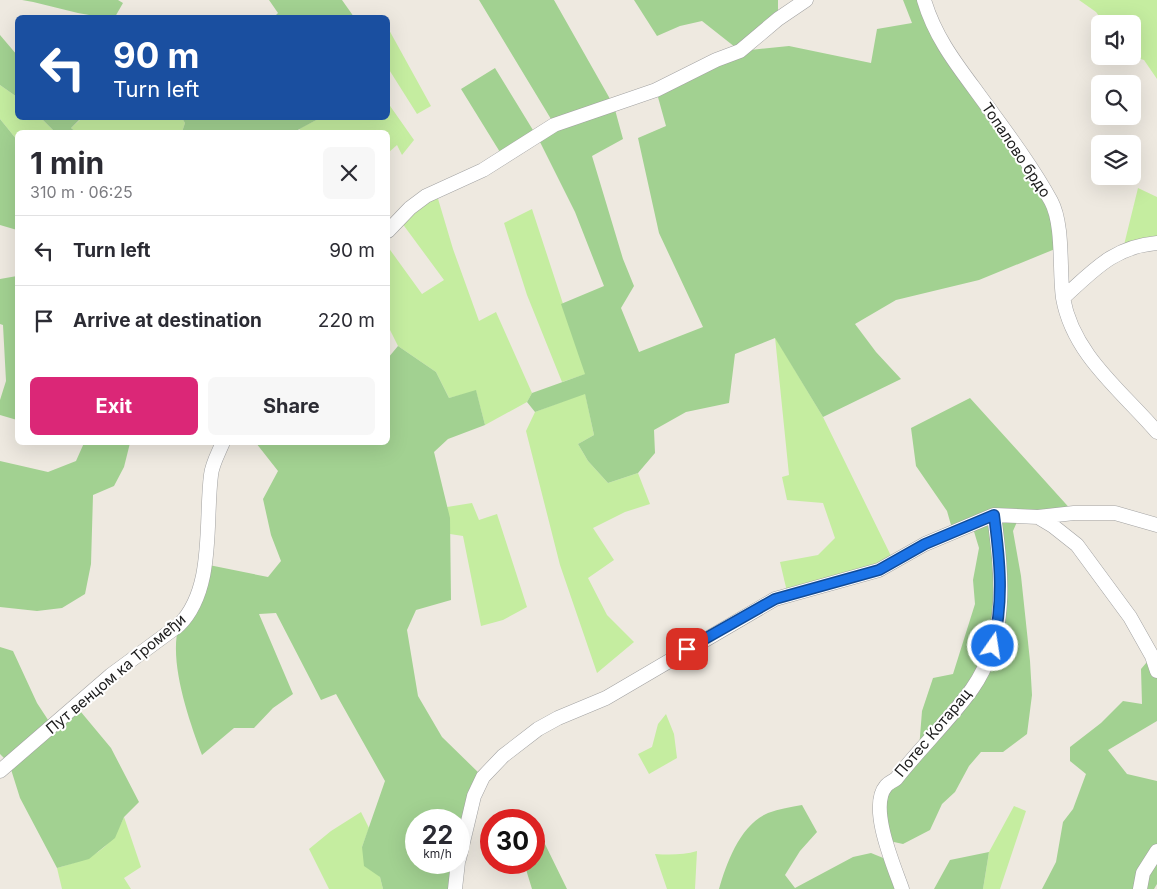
<!DOCTYPE html>
<html lang="en">
<head>
<meta charset="utf-8">
<style>
	:root { --surface:#fff; --page:#f7f7f7; --text:#2b2b33; --muted:#7c7c81; --line:#e1e1e2; --accent:#db2777 }
	body { margin:0; font-family:Inter,sans-serif; background:var(--page); color:var(--text); height:100vh; display:flex; flex-direction:column; font-size:19px; white-space:nowrap }
	* { box-sizing:border-box; margin:0 }
	p { font-size:16px; color:var(--muted) }
	.icon { flex:none; width:28px; height:28px; fill:none; stroke:currentColor; stroke-width:2; stroke-linecap:round; stroke-linejoin:round }
	.map { position:relative; flex:1; overflow:hidden }
	.drawer { position:absolute; left:15px; top:130px; width:375px; height:315px; display:flex; flex-direction:column; background:var(--surface); border-radius:8px; box-shadow:0 5px 20px #0002 }
	.drawer>* { flex:none }
	.guide { position:absolute; left:15px; top:15px; width:375px; height:105px; border-radius:8px; box-shadow:0 5px 20px #0002; background:#1a4fa0; color:#fff; overflow:hidden }
	.tools { position:absolute; left:1091px; top:15px; display:grid; gap:10px }
	.tools a { display:grid; place-items:center; width:50px; height:50px; border-radius:8px; background:var(--surface); box-shadow:0 5px 20px #0002; font-size:25px }
	.speed { position:absolute; left:405px; top:809px; display:flex; gap:10px; font-size:25px; font-weight:700; text-align:center }
	.speed>* { display:grid; place-content:center; width:65px; height:65px; border-radius:50%; background:var(--surface); box-shadow:0 5px 20px #0002; line-height:1 }
	.speed small { font-size:12px; font-weight:400 }
	.speed .limit { border:8px solid #d22; background:#fff; color:#111 }
	.pin { position:absolute; display:grid; place-items:center; width:42px; height:42px; color:#fff; margin:-21px; border-radius:10px; box-shadow:0 2px 8px #0006 }
	.me { position:absolute; width:55px; margin:-28px; rotate:13deg; stroke-linejoin:round; filter:drop-shadow(0 0 4px #0008) }
	.turn { display:flex; align-items:center; gap:18px; height:105px; padding:0 15px; font-size:22px }
	.turn .icon { width:65px; height:65px; stroke-width:2.5 }
	.turn b { display:block; font-size:35px; line-height:42px }
	.round { display:grid; place-items:center; flex:none; width:52px; height:52px; border-radius:8px; background:var(--page) }
	.overview { display:flex; align-items:center; justify-content:space-between; height:85px; padding:0 15px }
	h1 { font-size:30px; font-weight:700; line-height:38px }
	.button { display:flex; gap:10px; margin-top:auto; padding:10px 15px }
	.button a { flex:1; height:58px; border-radius:8px; background:var(--accent); color:#fff; font-size:20px; font-weight:700; line-height:58px; text-align:center }
	.button a+a { background:var(--page); color:var(--text) }
	ul { padding:0; list-style:none }
	li { display:flex; align-items:center; gap:15px; height:70px; padding:0 15px; border-top:1px solid var(--line) }
	li div { flex:1 }
	li b { display:block; font-size:19px }
	li em { font-style:normal }
	.map>svg:first-child { display:block }
	.grass { fill:#c5eda0 }
	.forest { fill:#a2d191 }
	.lines { fill:none; stroke-linecap:round; stroke-linejoin:round }
	.minor-casing { stroke:#a2a2a2; stroke-width:15 }
	.minor { stroke:#fff; stroke-width:14 }
	.route-casing { stroke:#114b97; stroke-width:12 }
	.route { stroke:#1a73e8; stroke-width:9 }
	.labels { text-anchor:middle; stroke-width:4; stroke-linejoin:round; paint-order:stroke }
	.street-label { font-size:15px; fill:#1b1b1b; stroke:#fff }
</style>
</head>
<body>
<div class="map">
<svg width="1157" height="889" viewBox="0 0 1157 889">
	<rect width="100%" height="100%" fill="#eee9e0"/>
	<path class="grass" d="M1079 0H1157V79L1144 60 1130 56H1132V24H1105L1096 12Z
		M388 28 431 106 417 114 388 68Z
		M0 85 17 97 18 118H41L55 132H18L17 140 0 119Z
		M388 103 414 140 402 155 397 145 388 153V132H303L299 129 320 118H388Z
		M82 118H182L185 123 182 132H76L71 128Z
		M1138 188 1157 197V243L1123 249Z
		M436 192 453 249 479 321 496 312 532 393 527 402 485 425 476 391 449 398 436 372 398 346 388 326V247L422 294 444 280 399 219Z
		M532 209 586 374 562 382 527 295 504 223Z
		M775 337 823 417 894 562 788 596 780 562 818 555 835 538 823 503 787 500 782 477 789 475Z
		M585 393 594 435 578 444 588 461 608 483 638 473 650 504 625 512 593 528 614 560 588 578 607 615 634 642 597 673 560 565 526 431 535 412Z
		M472 503 479 520 497 514 527 607 503 620 481 626 463 536 450 534 447 507Z
		M666 714 674 734 677 758 649 774 638 754 652 747 658 724Z
		M1014 806 1026 811 1000 889H983L989 852Z
		M361 812 369 828 362 847 380 877 383 889H329L309 849 331 831Z
		M124 817 141 867 124 878 131 889H62L57 868C92 858 109 852 124 817Z
		M697 851 695 889H667L655 854C669 855 684 855 697 851Z"/>
	<path class="forest" d="M22 0H118L123 3 115 17C84 18 53 5 22 0Z
		M269 0H342L354 17H274L278 13Z
		M479 0H554L614 106 623 139 592 156 623 259 634 286 621 308 639 352 703 327 659 233 638 138 666 126 656 90 740 51 702 21 680 26 657 36 634 0H778V19L741 51 789 46 871 63 877 29 912 23 903 0H924L928 14 1052 202 1060 247 979 280 896 300 855 324 876 352 901 379 823 417 775 338 735 354 729 403 686 412 654 430 655 453 638 473 608 483 588 461 578 444 594 435 585 394 535 412 527 402 532 393 585 374 561 304 604 286 575 212 537 136 503 157 461 89 495 68 536 135 554 124Z
		M0 35 17 55V97L0 85Z
		M41 118H81L71 128 76 132H55Z
		M182 118H320L294 132H182L185 123Z
		M0 119 17 140V230L0 225Z
		M17 276H18L17 420 0 415V400L6 381 3 325 0 324V279Z
		M398 346 436 372 449 398 476 390 485 425 448 439 434 452 450 518 451 600 416 610 407 630 418 696 442 737 483 777 459 859V820H416V862L458 863 455 889H383L380 877 364 866 362 847 385 781 336 694 321 700 276 613 259 614 293 694 273 708 254 728H234L202 755C189 720 168 661 179 625 185 604 196 584 204 564L268 577 281 561 271 535 263 499 278 471 256 443 388 442V358Z
		M970 398 1074 513 1020 515 1013 531 1021 576 1030 661 1032 695 1027 734 1003 752H981L969 766 955 792 942 804 930 830 903 844 885 840 880 810 896 779 919 749 922 711 933 678 953 674 975 604 973 580 979 548 972 525 953 532 947 511 916 466 911 428Z
		M84 443H130L124 467 114 486 93 495 91 564 85 594 62 608 37 611 0 607V461L48 472 76 461Z
		M0 647 13 651 37 703 52 726 76 706 111 748 139 802 124 817 115 838 89 859 57 868 20 798 9 763 0 754Z
		M1152 656 1157 671V721L1108 750 1127 774 1157 781V884L1154 889H1042L1056 862 1063 822 1073 809 1086 774 1070 761V747L1101 723 1123 701 1142 704 1141 669Z
		M802 805 817 832 800 851 785 875 795 888 853 857 871 853 893 862 902 889H719C727 862 740 825 768 813 779 809 791 807 802 805Z
		M544 842 567 889H532L524 863 534 862V847Z
		M989 852 983 889H934L950 860Z"/>
	<g class="lines">
		<defs>
			<path id="minor" d="M924 0C934 34 953 60 974 88 1000 124 1029 161 1051 201 1064 225 1059 271 1063 298 1073 355 1122 391 1157 432
				M388 231 410 208 426 196 483 170 554 125 656 90 716 60 740 51 778 19 806 0
				M1063 298C1094 270 1113 247 1157 243
				M1038 517 1053 526 1077 545 1130 617 1152 656 1157 671
				M0 771 111 675 179 625C215 589 205 522 211 475 212 464 219 452 223 442
				M459 859 474 796 483 777 503 756 538 729 558 718 606 698 775 599 879 570 925 544 994 515 1038 517 1074 513H1115L1157 525
				M455 889 458 862
				M902 889C894 866 868 807 886 786 888 783 893 781 896 779 920 748 949 721 972 689 1009 636 1002 575 994 515
				M1140 889 1143 873 1157 851"/>
		</defs>
		<use href="#minor" class="minor-casing"/>
		<use href="#minor" class="minor"/>
	</g>
	<g class="lines">
		<defs>
			<path id="route" d="M687 649 775 599 879 570 925 544 994 515C1000 561 1004 601 993 646"/>
		</defs>
		<use href="#route" class="route-casing"/>
		<use href="#route" class="route"/>
	</g>
	<g class="labels">
		<g class="street-label">
			<text transform="translate(1016 150) rotate(56)" y="5">Топалово брдо</text>
			<text transform="translate(116 674) rotate(-40)" y="5">Пут венцом ка Тромеђи</text>
			<text transform="translate(933 733) rotate(-50)" y="5">Потес Котарац</text>
		</g>
	</g>
</svg>
<div class="tools">
<a><svg class="icon" aria-label="sound" viewBox="0 0 24 24"><path d="M4 9h4l5-4v14l-5-4H4zM17 9q2 3 0 6"/></svg></a>
<a><svg class="icon" aria-label="search" viewBox="0 0 24 24"><circle cx="10" cy="10" r="6"/><path d="M15 15l6 6"/></svg></a>
<a><svg class="icon" aria-label="layers" viewBox="0 0 24 24"><path d="M12 4l9 5-9 5-9-5zM3 14l9 5 9-5"/></svg></a>
</div>
<div class="speed"><div>22<small>km/h</small></div><div class="limit">30</div></div>
<div class="pin" style="left:687px;top:649px;background:#d93025"><svg class="icon" aria-label="arrive" viewBox="0 0 24 24"><path d="M6 21V4h12l-3 4 3 4H6"/></svg></div>
<svg class="me" style="left:993px;top:646px" viewBox="-20 -20 40 40"><circle r="17" fill="#1a73e8" stroke="#fff" stroke-width="3"/><path d="M0-11L8 9 0 5-8 9z" fill="#fff"/></svg>
<div class="guide">
<div class="turn"><svg class="icon" aria-label="left" viewBox="0 0 24 24"><path d="M17 20v-9H6M10 6l-5 5 5 5"/></svg><div><b>90 m</b>Turn left</div></div>
</div>
<section class="drawer">
<div class="overview"><div><h1>1 min</h1><p>310 m · 06:25</p></div><a class="round"><svg class="icon" aria-label="close" viewBox="0 0 24 24"><path d="M6 6l12 12M18 6L6 18"/></svg></a></div>
<ul>
<li><svg class="icon" aria-label="left" viewBox="0 0 24 24"><path d="M17 20v-9H6M10 6l-5 5 5 5"/></svg><div><b>Turn left</b></div><em>90 m</em></li>
<li><svg class="icon" aria-label="arrive" viewBox="0 0 24 24"><path d="M6 21V4h12l-3 4 3 4H6"/></svg><div><b>Arrive at destination</b></div><em>220 m</em></li>
</ul>
<div class="button"><a>Exit</a><a>Share</a></div>
</section>
</div>
</body>
</html>
